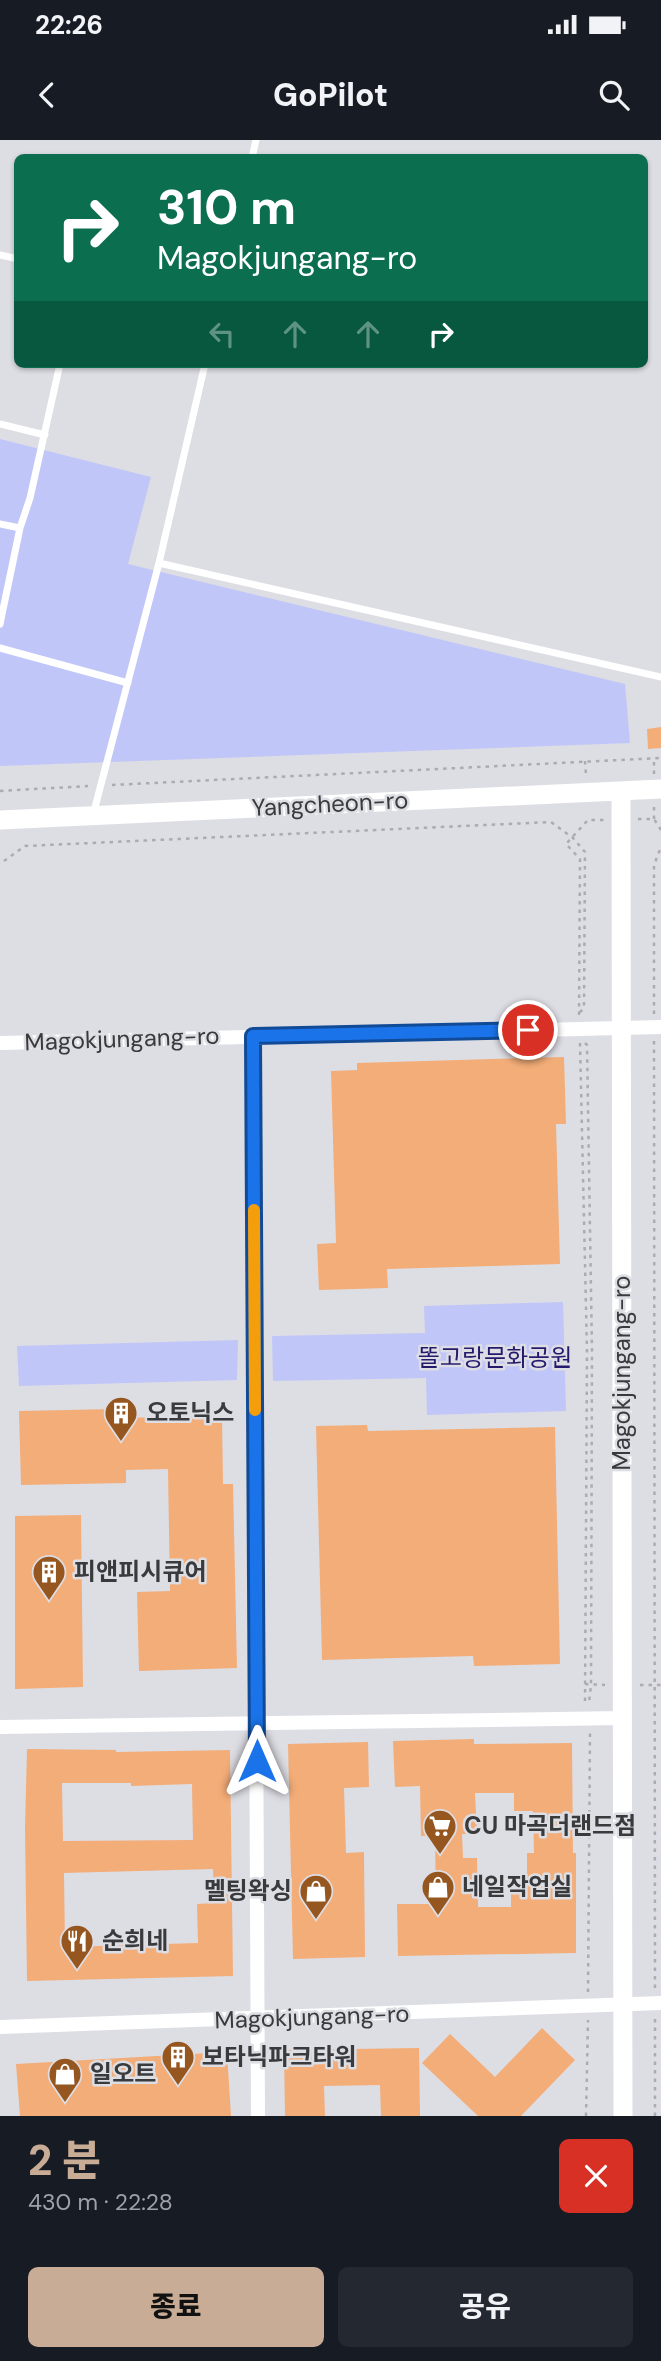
<!DOCTYPE html>
<html lang="ko">
<head>
<meta charset="utf-8">
<style>
	:root { --surface:#171b24; --page:#242831; --text:#f1f3f6; --muted:#9ea1a6; --accent:#c8ac95 }
	body { margin:0; font-family:"DM Sans","Noto Sans KR",sans-serif; background:var(--page); color:var(--text); height:100vh; display:flex; flex-direction:column; font-size:26px; white-space:nowrap }
	* { box-sizing:border-box; margin:0 }
	p { font-size:23px; color:var(--muted) }
	.icon { flex:none; width:38px; height:38px; fill:none; stroke:currentColor; stroke-width:2; stroke-linecap:round; stroke-linejoin:round }
	.map { position:relative; height:1976px; overflow:hidden }
	.drawer { display:flex; flex-direction:column; background:var(--surface); flex:1 }
	.drawer>* { flex:none }
	.hud { position:absolute; left:14px; top:14px; width:634px; height:214px; border-radius:10px; box-shadow:0 2px 5px #0004; background:#0b6e4f; color:#fff; overflow:hidden }
	.pin { position:absolute; display:grid; place-items:center; width:60px; height:60px; color:#fff; margin:-30px; border:4px solid #fff; border-radius:50%; box-shadow:0 2px 7px #0007 }
	.me { position:absolute; width:77px; margin:-38px; rotate:0deg; stroke-linejoin:round; filter:drop-shadow(0 0 5px #0008) }
	.turn { display:flex; align-items:center; gap:24px; height:147px; padding:0 28px; font-size:32px }
	.turn .icon { width:91px; height:91px; stroke-width:2.5 }
	.turn b { display:block; font-size:49px; line-height:60px }
	.lanes { display:flex; align-items:center; height:66px; padding:0 28px; background:#0003; justify-content:center; gap:35px; direction:ltr }
	.lanes .off { opacity:.35 }
	.round { display:grid; place-items:center; flex:none; width:74px; height:74px; border-radius:10px; background:var(--page) }
	.overview { display:flex; align-items:center; justify-content:space-between; height:119px; padding:0 28px }
	h1 { font-size:42px; font-weight:800; line-height:52px; color:var(--accent) }
	.action { display:flex; gap:14px; margin-top:auto; padding:14px 28px }
	.action a { flex:1; height:80px; border-radius:10px; background:var(--accent); color:#111; font-size:28px; font-weight:800; line-height:80px; text-align:center }
	.action a+a { background:var(--page); color:var(--text) }
	.status { display:flex; justify-content:space-between; align-items:center; height:49px; padding:0 35px; background:var(--surface); direction:ltr }
	.status svg { height:19px; fill:currentColor }
	header { display:flex; justify-content:space-between; align-items:center; height:91px; padding:0 28px; background:var(--surface); font-size:32px; font-weight:800 }
	.map>svg:first-child { display:block }
	.green { fill:#c1c6f8 }
	.building { fill:#f3ad78; fill-rule:evenodd }
	.lines { fill:none; stroke-linecap:round; stroke-linejoin:round }
	.path { stroke:#abacb1; stroke-width:2.5; stroke-dasharray:3.5 5; stroke-linecap:butt }
	.lane { stroke:#fff; stroke-width:7 }
	.street { stroke:#fff; stroke-width:14 }
	.secondary { stroke:#fff; stroke-width:19 }
	.route-casing { stroke:#114b97; stroke-width:18 }
	.route { stroke:#1a73e8; stroke-width:12 }
	.slow { stroke:#f59e0b; stroke-width:12 }
	.labels { text-anchor:middle; stroke-width:5; stroke-linejoin:round; paint-order:stroke }
	.street-label { font-size:24px; fill:#393a3c; stroke:#dddde4 }
	.park-label { font-size:24px; fill:#25196e; stroke:#dddde4 }
	.poi-label { font-size:24px; font-weight:bold; fill:#393a3c; stroke:#dddde4; text-anchor:start }
</style>
</head>
<body>
<div class="status"><b>22:26</b><svg viewBox="0 0 49 12"><path d="M0 12V9h3v3zM5 12V6h3v6zM10 12V3h3v9zM15 12V0h3v12zM26 1h20v11H26zM47 4h2v5h-2z"/></svg></div>
<header><svg class="icon" aria-label="back" viewBox="0 0 24 24"><path d="M15 5l-7 7 7 7"/></svg>GoPilot<svg class="icon" aria-label="search" viewBox="0 0 24 24"><circle cx="10" cy="10" r="6"/><path d="M15 15l6 6"/></svg></header>
<div class="map">
<svg width="661" height="1976" viewBox="0 0 661 1976">
	<rect width="100%" height="100%" fill="#dddde4"/>
	<path class="green" d="M0 299 151 337 128 424 625 544 630 603 0 626Z
		M563 1162 566 1271 427 1275 426 1238 273 1241 272 1196 425 1193 424 1166Z
		M238 1200 237 1240 19 1246 17 1206Z"/>
	<path class="building" d="M661 587V608L648 609 647 589Z
		M564 917 566 984H556L560 1124 387 1129 388 1148 319 1150 317 1104 336 1103 331 931 357 930V923Z
		M115 1269 116 1278 222 1276 223 1344H233L237 1528 139 1531 137 1452 170 1451 168 1329 126 1330V1343L21 1345 19 1271Z
		M367 1285 368 1291 555 1287 560 1524 474 1526 473 1516 322 1520 316 1286Z
		M81 1375 83 1547 15 1549V1376Z
		M474 1599V1604L572 1603 573 1713H576V1813L398 1816 397 1764H436L435 1695 421 1696 420 1646 395 1647 393 1601ZM475 1653H514V1671H533L534 1713H527V1747H511V1767H478L477 1718H463L462 1694H477Z
		M368 1602 369 1647 344 1648 346 1713 364 1712 365 1817 293 1819 288 1604Z
		M27 1609 116 1610V1612L230 1610 233 1836 27 1841 25 1688ZM62 1643H131V1646L192 1644 193 1700 63 1701ZM213 1729 214 1763 197 1764 198 1803 65 1807 64 1733Z
		M542 1888 575 1920 521 1976H478L422 1923 450 1894 495 1937Z
		M419 1908 420 1976H381L380 1945 324 1946 325 1976H285L284 1910Z
		M227 1912 231 1976H20L16 1924Z"/>
	<g class="lines">
		<path class="path" d="M585 621 586 635
			M654 634V619
			M112 645 661 618
			M0 651 88 646
			M638 679H654L661 690
			M654 679V665
			M4 721 25 706 551 682 573 698 585 712 584 868 579 873
			M654 874V725L661 707
			M579 875 580 719 566 704 588 680H604
			M654 901 655 1850
			M580 903 587 1212 585 1565
			M585 903 587 905 592 1212 591 1545 589 1563
			M585 1544 605 1545
			M640 1545H661
			M588 1852 590 1593
			M586 1976 588 1880
			M655 1976V1878"/>
		<path class="lane" d="M252 18 256 0
			M0 115 18 119
			M0 284 45 295
			M0 384 20 388 0 484
			M20 388 30 358 60 224
			M159 423 661 537
			M0 508 128 543
			M93 675 159 423 205 224"/>
		<path class="street" d="M253 896 258 1976
			M0 903 661 887
			M0 1587 623 1578
			M0 1887 661 1863"/>
		<path class="secondary" d="M621 651 623 1976
			M0 680 661 649"/>
	</g>
	<g class="lines">
		<defs>
			<path id="route" d="M257 1621 253 896 528 890"/>
		</defs>
		<use href="#route" class="route-casing"/>
		<use href="#route" class="route"/>
		<path class="slow" d="M254 1070 255 1270"/>
	</g>
	<defs>
		<symbol id="building-pin" viewBox="-11 -11 22 30"><path d="M0 17L-7.5 6A9.5 9.5 0 1 1 7.5 6Z" fill="#96561f" stroke="#dddde4"/><path d="M-4-6H4V6H1V3H-1V6H-4ZM-2.5-4.3h1.7v1.8h-1.7ZM.8-4.3h1.7v1.8H.8ZM-2.5-1h1.7V.8h-1.7ZM.8-1h1.7V.8H.8Z" fill="#fff"/></symbol>
		<symbol id="supermarket-pin" viewBox="-11 -11 22 30"><path d="M0 17L-7.5 6A9.5 9.5 0 1 1 7.5 6Z" fill="#96561f" stroke="#dddde4"/><path d="M-6-5.5h2.5l.6 2H6L4.5 2H-2.5L-4.4-4H-6ZM-1.5 3.2a1.3 1.3 0 1 0 .1 0ZM3 3.2a1.3 1.3 0 1 0 .1 0Z" fill="#fff"/></symbol>
		<symbol id="shop-pin" viewBox="-11 -11 22 30"><path d="M0 17L-7.5 6A9.5 9.5 0 1 1 7.5 6Z" fill="#96561f" stroke="#dddde4"/><path d="M-5-2.5h2.3a2.7 3.5 0 0 1 5.4 0H5L5.5 6h-11ZM-1.5-2.5h3a1.5 2.3 0 0 0-3 0Z" fill="#fff"/></symbol>
		<symbol id="restaurant-pin" viewBox="-11 -11 22 30"><path d="M0 17L-7.5 6A9.5 9.5 0 1 1 7.5 6Z" fill="#96561f" stroke="#dddde4"/><path d="M-5-6h1v4h1v-4h1v4h1v-4h1v5L-1.5 .5V6h-2V.5L-5-1ZM5-6V6H3V1.5H1.5Q1.5-4 5-6Z" fill="#fff"/></symbol>
	</defs>
	<g fill-rule="evenodd">
		<use href="#building-pin" x="102" y="1254" width="38" height="52"/>
		<use href="#building-pin" x="30" y="1413" width="38" height="52"/>
		<use href="#supermarket-pin" x="421" y="1667" width="38" height="52"/>
		<use href="#shop-pin" x="419" y="1728" width="38" height="52"/>
		<use href="#shop-pin" x="297" y="1732" width="38" height="52"/>
		<use href="#restaurant-pin" x="58" y="1782" width="38" height="52"/>
		<use href="#building-pin" x="159" y="1898" width="38" height="52"/>
		<use href="#shop-pin" x="46" y="1915" width="38" height="52"/>
	</g>
	<g class="labels">
		<g class="street-label">
			<text transform="translate(330 664) rotate(-3)" y="8">Yangcheon-ro</text>
			<text transform="translate(122 899) rotate(-2)" y="8">Magokjungang-ro</text>
			<text transform="translate(622 1233) rotate(-90)" y="8">Magokjungang-ro</text>
			<text transform="translate(312 1877) rotate(-2)" y="8">Magokjungang-ro</text>
		</g>
		<g class="park-label">
			<text x="495" y="1226">똘고랑문화공원</text>
		</g>
		<g class="poi-label">
			<text x="146" y="1281">오토닉스</text>
			<text x="74" y="1440">피앤피시큐어</text>
			<text x="464" y="1694">CU 마곡더랜드점</text>
			<text x="462" y="1755">네일작업실</text>
			<text x="292" y="1759" text-anchor="end">멜팅왁싱</text>
			<text x="102" y="1809">순희네</text>
			<text x="202" y="1925">보타닉파크타워</text>
			<text x="90" y="1942">일오트</text>
		</g>
	</g>
</svg>
<div class="pin" style="left:528px;top:890px;background:#d93025"><svg class="icon" aria-label="arrive" viewBox="0 0 24 24"><path d="M6 21V4h12l-3 4 3 4H6"/></svg></div>
<svg class="me" style="left:257px;top:1621px" viewBox="-20 -20 40 40"><path d="M0-17L14 15 0 8-14 15z" fill="#1a73e8" stroke="#fff" stroke-width="4"/></svg>
<div class="hud">
<div class="turn"><svg class="icon" aria-label="right" viewBox="0 0 24 24"><path d="M7 20v-9h11M14 6l5 5-5 5"/></svg><div><b>310 m</b>Magokjungang-ro</div></div>
<div class="lanes"><svg class="icon off" aria-label="left" viewBox="0 0 24 24"><path d="M17 20v-9H6M10 6l-5 5 5 5"/></svg><svg class="icon off" aria-label="ahead" viewBox="0 0 24 24"><path d="M12 20V5M6 11l6-6 6 6"/></svg><svg class="icon off" aria-label="ahead" viewBox="0 0 24 24"><path d="M12 20V5M6 11l6-6 6 6"/></svg><svg class="icon" aria-label="right" viewBox="0 0 24 24"><path d="M7 20v-9h11M14 6l5 5-5 5"/></svg></div>
</div>
</div>
<section class="drawer">
<div class="overview"><div><h1>2 분</h1><p>430 m · 22:28</p></div><a class="round" style="background:#d93025;color:#fff"><svg class="icon" aria-label="close" viewBox="0 0 24 24"><path d="M6 6l12 12M18 6L6 18"/></svg></a></div>
<div class="action"><a>종료</a><a>공유</a></div>
</section>
</body>
</html>
